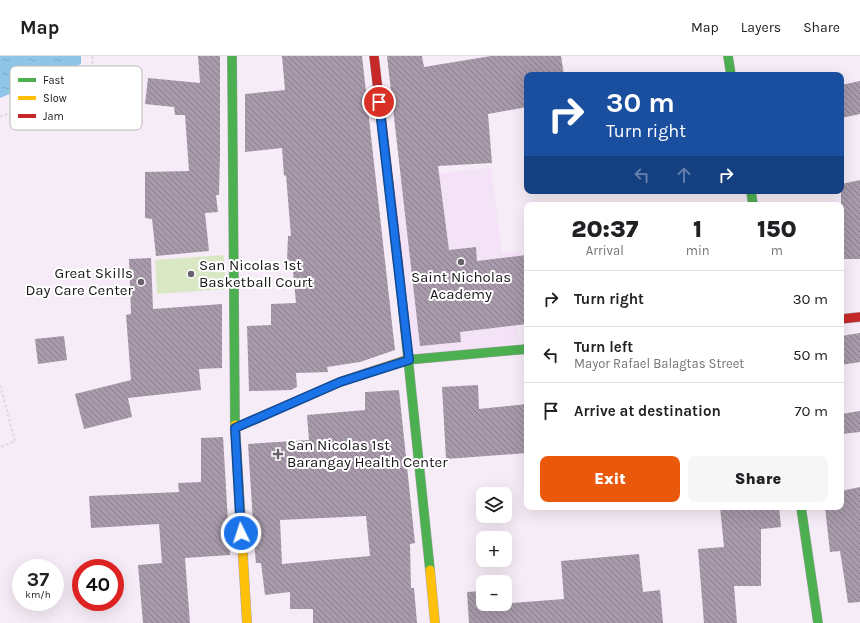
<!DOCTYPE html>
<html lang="en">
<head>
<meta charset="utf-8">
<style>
	:root { --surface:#fff; --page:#f6f6f6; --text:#202124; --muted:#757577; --line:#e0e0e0; --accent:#ea580c }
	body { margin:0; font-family:Karla,sans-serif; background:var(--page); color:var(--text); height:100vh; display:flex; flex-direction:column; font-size:15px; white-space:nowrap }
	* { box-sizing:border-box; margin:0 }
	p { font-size:13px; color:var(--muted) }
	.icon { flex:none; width:22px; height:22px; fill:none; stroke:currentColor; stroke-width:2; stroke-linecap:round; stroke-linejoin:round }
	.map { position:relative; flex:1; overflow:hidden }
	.sheet { position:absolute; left:524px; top:146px; width:320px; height:308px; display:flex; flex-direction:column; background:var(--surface); border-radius:8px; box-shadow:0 4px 16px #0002 }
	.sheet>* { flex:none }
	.banner { position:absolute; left:524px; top:16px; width:320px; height:122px; border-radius:8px; box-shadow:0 4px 16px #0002; background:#1a4fa0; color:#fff; overflow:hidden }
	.fabs { position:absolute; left:476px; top:431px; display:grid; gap:8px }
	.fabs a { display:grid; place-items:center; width:36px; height:36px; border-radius:8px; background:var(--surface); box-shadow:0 4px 16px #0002; font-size:20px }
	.speed { position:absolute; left:12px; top:503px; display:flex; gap:8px; font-size:20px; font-weight:700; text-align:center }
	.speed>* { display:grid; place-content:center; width:52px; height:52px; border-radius:50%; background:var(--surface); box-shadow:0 4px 16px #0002; line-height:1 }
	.speed small { font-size:10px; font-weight:400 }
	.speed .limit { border:6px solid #d22; background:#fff; color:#111 }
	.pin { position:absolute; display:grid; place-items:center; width:34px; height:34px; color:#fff; margin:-17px; border:2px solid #fff; border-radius:50%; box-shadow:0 1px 4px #0007 }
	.me { position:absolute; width:44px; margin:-22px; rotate:356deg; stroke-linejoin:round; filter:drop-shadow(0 0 3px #0008) }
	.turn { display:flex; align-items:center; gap:14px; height:84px; padding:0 16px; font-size:18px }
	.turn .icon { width:52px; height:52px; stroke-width:2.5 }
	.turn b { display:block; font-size:28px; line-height:34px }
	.lanes { display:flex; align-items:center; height:38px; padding:0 16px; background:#0003; justify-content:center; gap:20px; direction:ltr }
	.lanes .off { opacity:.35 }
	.eta { display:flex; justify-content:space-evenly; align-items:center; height:68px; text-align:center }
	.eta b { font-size:24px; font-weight:800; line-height:28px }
	.action { display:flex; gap:8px; margin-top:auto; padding:8px 16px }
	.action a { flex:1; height:46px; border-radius:8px; background:var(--accent); color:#fff; font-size:16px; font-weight:800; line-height:46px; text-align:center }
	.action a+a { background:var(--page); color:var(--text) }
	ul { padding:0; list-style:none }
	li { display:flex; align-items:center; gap:12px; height:56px; padding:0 16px; border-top:1px solid var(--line) }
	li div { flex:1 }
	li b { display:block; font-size:15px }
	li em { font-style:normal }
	header { display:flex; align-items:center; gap:24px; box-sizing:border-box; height:56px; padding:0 20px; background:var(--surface); border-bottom:1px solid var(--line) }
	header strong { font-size:19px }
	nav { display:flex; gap:22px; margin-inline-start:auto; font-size:14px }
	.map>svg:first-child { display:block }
	.built { fill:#f4e3f6 }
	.pitch { fill:#dae7c4 }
	.water { fill:url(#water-ripples) }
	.building { fill:url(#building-back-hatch); fill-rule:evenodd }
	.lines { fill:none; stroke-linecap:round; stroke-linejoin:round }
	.fast-casing { stroke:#aaa3ab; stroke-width:10 }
	.slow-casing { stroke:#aaa3ab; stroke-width:10 }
	.jam-casing { stroke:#aaa3ab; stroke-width:10 }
	.path { stroke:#e0dde0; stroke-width:2.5; stroke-dasharray:3 2; stroke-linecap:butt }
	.fast { stroke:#4caf50; stroke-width:9 }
	.slow { stroke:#ffc107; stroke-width:9 }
	.jam { stroke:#c62828; stroke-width:9 }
	.route-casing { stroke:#114b97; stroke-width:10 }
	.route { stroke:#1a73e8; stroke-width:7 }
	.poi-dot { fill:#686169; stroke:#fff; stroke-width:1.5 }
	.labels { text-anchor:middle; stroke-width:4; stroke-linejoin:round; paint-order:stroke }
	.poi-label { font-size:15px; fill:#1b161c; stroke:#fff; text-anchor:start }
	.key { fill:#fff; stroke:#bbb9bb; stroke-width:1 }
	.key-label { font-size:11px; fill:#1b161c }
</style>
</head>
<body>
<header>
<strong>Map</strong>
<nav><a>Map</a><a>Layers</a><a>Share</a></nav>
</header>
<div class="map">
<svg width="860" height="567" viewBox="0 0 860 567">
	<defs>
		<pattern id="water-ripples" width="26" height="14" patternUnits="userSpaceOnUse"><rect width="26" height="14" fill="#8fc6e8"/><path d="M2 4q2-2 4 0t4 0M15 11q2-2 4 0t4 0" fill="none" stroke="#7ba9c6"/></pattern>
		<pattern id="building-back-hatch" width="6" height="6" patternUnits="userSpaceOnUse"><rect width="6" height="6" fill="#a89aaa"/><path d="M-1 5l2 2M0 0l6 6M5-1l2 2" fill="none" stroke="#887d8a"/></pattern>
	</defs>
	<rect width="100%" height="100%" fill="#f6ecf7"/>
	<path class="built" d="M491 111 502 197 520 195 522 215 510 217 519 287 413 302 390 124Z"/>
	<path class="pitch" d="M224 199 226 233 157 238 155 204Z"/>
	<path class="water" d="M0 0H81V8L0 42Z"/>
	<path class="building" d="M198 0H220V99L219 139H216L218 156 205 157 209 195 156 200 152 163 145 162V116L189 115 185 59H175L174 51 145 48 148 22 200 27Z
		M282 0H362L395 294 360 306 327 311 328 316 296 317 297 331 291 334 249 335 247 270 271 269V248L296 247 292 205H287L288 180H291L286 119 284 120 282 92 245 96V38L285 34Z
		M387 0H422L424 11 491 0H561L564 19H527V51L488 58 492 107 438 110 449 194 476 191 477 205 527 199V268L460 276 461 286 420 290Z
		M860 25V58L841 62V29Z
		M860 124V203H841V128Z
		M151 202 153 253 222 248V312L199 313 201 334 128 342 132 361 84 373 75 338 131 324 126 259 131 258 129 203Z
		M860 277V306L841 309V280Z
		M64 280 67 304 38 308 35 283Z
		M478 329 479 353 527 348V397L446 403 442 331Z
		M399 334 415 487 410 488 411 532H414L417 567H313V553H290V536L265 539 261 507H256L255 497 248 388 309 384 307 359 365 354V336ZM366 460 370 500 282 508 280 464Z
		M860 355V376L841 378V358Z
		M223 381 230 499 185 502 190 567H143L138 509 162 507 159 468 91 472 89 440 179 436 178 427 201 426V382Z
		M860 431V546L848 547 840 495 830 496 825 451H841V435Z
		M720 451H779L781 471 761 473V530H734L737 567H704L698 493 724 491Z
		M639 498 643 536 660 534 663 567H469L467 536 483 535V548H505V534L511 533 512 547 564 543 561 505Z"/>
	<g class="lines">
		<defs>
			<path id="fast" d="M232 0 235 369
				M728 0 731 19
				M751 135 753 149
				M399 215 430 514
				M406 304 527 293
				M801 451 818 567"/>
			<path id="slow" d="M235 369 247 567
				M235 372 340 326 406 304
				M430 514 435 567"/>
			<path id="jam" d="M374 0 399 215
				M841 263 860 261"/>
		</defs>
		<use href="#fast" class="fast-casing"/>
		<use href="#slow" class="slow-casing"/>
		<use href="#jam" class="jam-casing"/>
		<path class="path" d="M0 61 94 21 92 0
			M0 329 15 385 0 391"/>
		<use href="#fast" class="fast"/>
		<use href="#slow" class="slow"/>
		<use href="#jam" class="jam"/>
	</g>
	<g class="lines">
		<defs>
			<path id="route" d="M241 477 235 372 340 326 409 304 379 46"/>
		</defs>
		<use href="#route" class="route-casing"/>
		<use href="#route" class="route"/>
	</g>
	<g class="poi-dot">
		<circle cx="461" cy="206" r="4"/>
		<circle cx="191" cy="218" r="4"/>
		<circle cx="141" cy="226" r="4"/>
		<path d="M276 392h4v4h4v4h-4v4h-4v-4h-4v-4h4z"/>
	</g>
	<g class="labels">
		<g class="poi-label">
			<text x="199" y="214">San Nicolas 1st<tspan x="199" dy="17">Basketball Court</tspan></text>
			<text x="133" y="222" text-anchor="end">Great Skills<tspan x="133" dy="17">Day Care Center</tspan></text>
			<text x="461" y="226" text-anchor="middle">Saint Nicholas<tspan x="461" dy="17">Academy</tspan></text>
			<text x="287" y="394">San Nicolas 1st<tspan x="287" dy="17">Barangay Health Center</tspan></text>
		</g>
	</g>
	<rect x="10" y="10" width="132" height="64" rx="6" class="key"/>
	<rect x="18" y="22" width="18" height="4" fill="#4caf50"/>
	<rect x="18" y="40" width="18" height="4" fill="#ffc107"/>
	<rect x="18" y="58" width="18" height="4" fill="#c62828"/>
	<g class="key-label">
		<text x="43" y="28">Fast</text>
		<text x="43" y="46">Slow</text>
		<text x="43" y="64">Jam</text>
	</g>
</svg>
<div class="fabs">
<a><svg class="icon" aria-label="layers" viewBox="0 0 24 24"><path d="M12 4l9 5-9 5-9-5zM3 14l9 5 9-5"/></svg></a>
<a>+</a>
<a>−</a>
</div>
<div class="speed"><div>37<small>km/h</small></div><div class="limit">40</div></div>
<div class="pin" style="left:379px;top:46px;background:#d93025"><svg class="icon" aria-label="arrive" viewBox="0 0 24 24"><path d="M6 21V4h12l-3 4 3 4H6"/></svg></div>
<svg class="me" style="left:241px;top:477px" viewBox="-20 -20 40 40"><circle r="17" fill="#1a73e8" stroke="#fff" stroke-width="3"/><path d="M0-11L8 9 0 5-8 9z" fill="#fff"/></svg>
<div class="banner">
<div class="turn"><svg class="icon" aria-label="right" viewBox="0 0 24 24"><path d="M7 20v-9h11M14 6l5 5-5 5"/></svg><div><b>30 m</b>Turn right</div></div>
<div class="lanes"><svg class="icon off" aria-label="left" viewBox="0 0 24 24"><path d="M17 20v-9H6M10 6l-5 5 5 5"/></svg><svg class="icon off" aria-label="ahead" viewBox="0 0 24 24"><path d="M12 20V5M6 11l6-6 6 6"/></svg><svg class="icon" aria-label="right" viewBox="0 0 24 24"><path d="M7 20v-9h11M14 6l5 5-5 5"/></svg></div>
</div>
<section class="sheet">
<div class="eta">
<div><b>20:37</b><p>Arrival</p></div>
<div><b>1</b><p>min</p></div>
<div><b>150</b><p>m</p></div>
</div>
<ul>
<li><svg class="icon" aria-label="right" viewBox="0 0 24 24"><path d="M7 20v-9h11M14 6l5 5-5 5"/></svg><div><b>Turn right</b></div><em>30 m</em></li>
<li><svg class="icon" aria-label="left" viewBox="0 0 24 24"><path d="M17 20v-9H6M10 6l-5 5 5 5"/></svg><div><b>Turn left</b><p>Mayor Rafael Balagtas Street</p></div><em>50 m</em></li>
<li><svg class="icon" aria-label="arrive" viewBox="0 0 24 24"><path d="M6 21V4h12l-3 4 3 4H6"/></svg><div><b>Arrive at destination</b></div><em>70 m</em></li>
</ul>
<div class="action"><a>Exit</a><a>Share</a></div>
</section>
</div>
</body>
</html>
